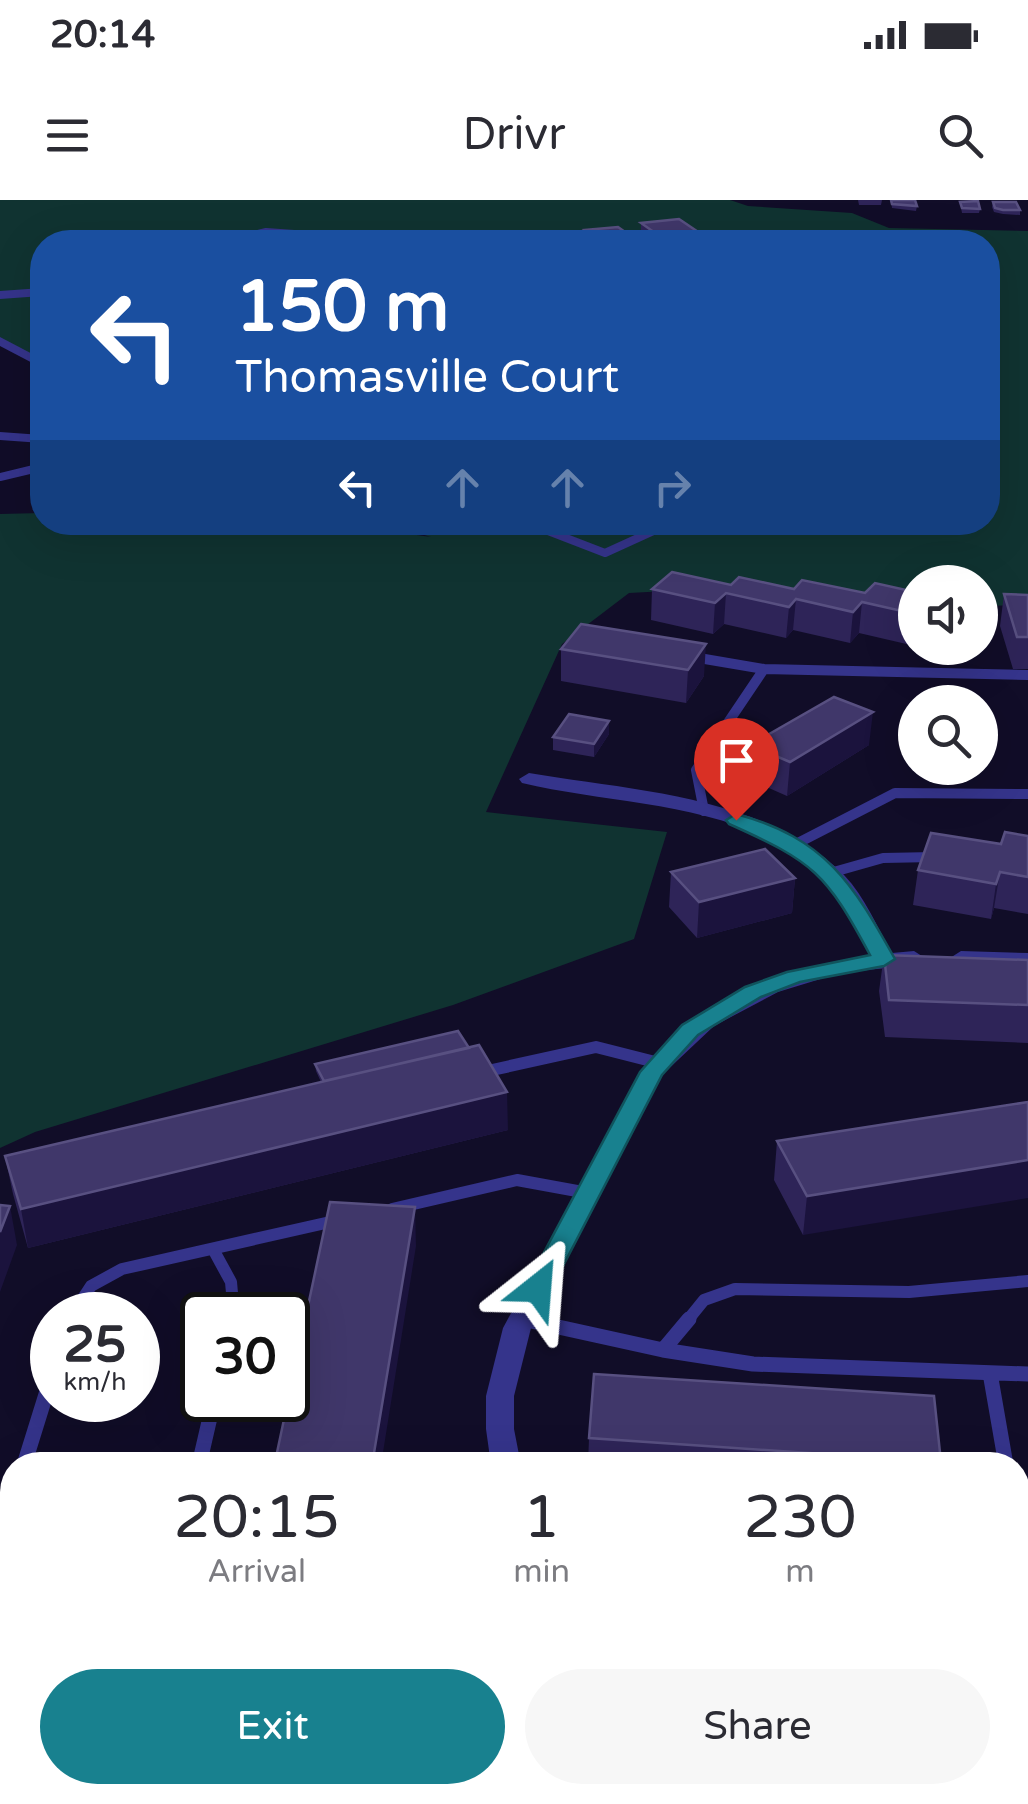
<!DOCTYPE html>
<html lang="en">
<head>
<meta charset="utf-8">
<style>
	:root { --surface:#fff; --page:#f7f7f7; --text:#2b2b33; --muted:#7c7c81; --accent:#18818f }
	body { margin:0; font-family:"Varela Round",sans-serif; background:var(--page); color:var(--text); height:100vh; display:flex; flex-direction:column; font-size:38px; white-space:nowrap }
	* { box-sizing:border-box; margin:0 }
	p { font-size:32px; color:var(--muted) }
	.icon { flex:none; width:55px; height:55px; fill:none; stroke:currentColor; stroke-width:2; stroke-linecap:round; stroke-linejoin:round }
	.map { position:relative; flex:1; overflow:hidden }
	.side { position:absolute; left:0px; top:1252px; width:1030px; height:352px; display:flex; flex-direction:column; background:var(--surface); border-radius:40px 40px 0 0; box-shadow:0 10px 40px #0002 }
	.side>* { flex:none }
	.guide { position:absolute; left:30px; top:30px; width:970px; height:305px; border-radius:40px; box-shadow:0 10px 40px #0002; background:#1a4fa0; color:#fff; overflow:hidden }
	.tools { position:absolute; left:898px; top:365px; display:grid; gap:20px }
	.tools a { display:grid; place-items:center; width:100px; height:100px; border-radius:50%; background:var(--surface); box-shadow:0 10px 40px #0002; font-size:50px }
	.speed { position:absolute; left:30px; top:1092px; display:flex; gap:20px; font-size:50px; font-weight:700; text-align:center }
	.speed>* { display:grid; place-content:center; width:130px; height:130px; border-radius:50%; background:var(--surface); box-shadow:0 10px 40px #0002; line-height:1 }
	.speed small { font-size:25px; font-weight:400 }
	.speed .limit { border:5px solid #111; border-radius:15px; background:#fff; color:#111 }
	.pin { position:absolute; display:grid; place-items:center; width:85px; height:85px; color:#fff; margin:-102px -42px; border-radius:50% 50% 50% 0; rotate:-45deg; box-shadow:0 0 10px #0007 }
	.pin .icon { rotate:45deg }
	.me { position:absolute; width:110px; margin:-55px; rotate:28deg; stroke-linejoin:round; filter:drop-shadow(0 0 8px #0008) }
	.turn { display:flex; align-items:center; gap:35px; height:210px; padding:0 40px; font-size:45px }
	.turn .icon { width:130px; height:130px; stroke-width:2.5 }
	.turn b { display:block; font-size:70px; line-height:85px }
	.lanes { display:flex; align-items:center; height:95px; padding:0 40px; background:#0003; justify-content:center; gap:50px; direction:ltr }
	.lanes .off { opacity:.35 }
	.eta { display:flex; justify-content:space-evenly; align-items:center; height:170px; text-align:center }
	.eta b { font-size:60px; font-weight:600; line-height:70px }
	.cta { display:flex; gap:20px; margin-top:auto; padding:20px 40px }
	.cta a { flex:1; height:115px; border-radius:60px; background:var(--accent); color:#fff; font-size:40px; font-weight:600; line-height:115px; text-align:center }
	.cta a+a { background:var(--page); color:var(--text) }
	.status { display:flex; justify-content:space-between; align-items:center; height:70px; padding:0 50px; background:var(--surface); direction:ltr }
	.status svg { height:28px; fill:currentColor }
	header { display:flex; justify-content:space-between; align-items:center; height:130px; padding:0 40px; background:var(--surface); font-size:45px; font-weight:600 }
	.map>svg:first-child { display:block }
	.green { fill:#103331 }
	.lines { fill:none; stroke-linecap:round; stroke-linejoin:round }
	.service-far4 { stroke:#35348b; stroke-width:6 }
	.service-far3 { stroke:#35348b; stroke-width:8 }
	.service-far2 { stroke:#35348b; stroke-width:10 }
	.service-far1 { stroke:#35348b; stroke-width:12 }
	.service { stroke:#35348b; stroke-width:15 }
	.minor { fill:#35348b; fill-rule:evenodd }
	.wall { fill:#2e2458 }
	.shaded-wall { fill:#1b133d }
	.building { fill:#40376a; stroke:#585081; stroke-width:2.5 }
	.route { fill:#18818f; stroke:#10545d; stroke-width:2.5 }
</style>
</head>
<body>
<div class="status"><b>20:14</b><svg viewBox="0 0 49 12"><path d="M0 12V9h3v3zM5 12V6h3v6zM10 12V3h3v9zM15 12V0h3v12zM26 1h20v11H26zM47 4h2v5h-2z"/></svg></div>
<header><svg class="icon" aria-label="menu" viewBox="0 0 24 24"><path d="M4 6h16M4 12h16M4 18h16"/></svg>Drivr<svg class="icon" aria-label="search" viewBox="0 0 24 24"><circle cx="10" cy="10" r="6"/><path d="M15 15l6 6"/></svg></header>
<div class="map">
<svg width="1028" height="1604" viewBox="0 0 1028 1604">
	<rect width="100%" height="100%" fill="#110d28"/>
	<path class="green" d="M0 0H730L748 6 852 13 889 28 1028 31V405L980 406V382H915V403L685 390 629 393 562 444 486 612 667 632 634 739 453 805 35 932 0 948V314L42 313V322L331 323 431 337 385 323 988 322V42H42V164L0 141Z
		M1018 1368 1028 1369V1498L1018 1494Z"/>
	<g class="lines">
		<path class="service-far4" d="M220 42 266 31 423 42"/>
		<path class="service-far3" d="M0 277 42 267
			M434 322 548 331 605 353 673 322"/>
		<path class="service-far2" d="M693 457 764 469 1028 475
			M704 611 696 570 764 469
			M794 645 895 593 1028 594
			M830 673 883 658 934 657"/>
		<path class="service-far1" d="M483 872 596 847 659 863
			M392 1009 517 980 588 993
			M213 1049 231 1082 234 1115
			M72 1115 91 1086 122 1069 339 1020
			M522 1119 532 1121
			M687 1121 704 1100 735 1089 909 1092 1028 1081"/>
		<path class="service" d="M522 1119 663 1150 753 1164 1028 1174
			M663 1150 689 1119
			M990 1173 1006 1265
			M24 1265 52 1175
			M199 1265 214 1200
			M0 1340 12 1300
			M86 1604 113 1592"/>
		<path class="minor" d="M42 88V96L0 99V91Z
			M0 137 42 159V168L0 146Z
			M0 232 42 235V243L0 240Z
			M529 573C634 591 765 595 844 675 865 697 877 727 892 753L914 751 925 758 914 765 840 773 778 792 714 826 662 875 531 1128 514 1196V1229L521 1265H491L486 1229V1196L503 1128 644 867C709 797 777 770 871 755 859 733 849 707 833 688 757 600 626 608 522 583L519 579Z
			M961 751 1028 753V767L953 763 950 758Z
			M1018 1549 1028 1553V1583L1018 1579Z"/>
	</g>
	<path class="wall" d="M858 0H882L881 5H859Z
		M891 0 917 6 916 11 892 8Z
		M960 2 980 9 979 13H962Z
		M993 2 1020 10V15L1003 14 994 12 992 7Z
		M641 23 713 42H650L641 36Z
		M585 30 638 41V42H589L585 39Z
		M731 385 865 393 915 392V446L859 433 850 443 793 430 786 438 724 424 713 434 651 420 652 389Z
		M1004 394 1028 395V469H1013L1000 426Z
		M581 424 704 476 686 503 561 481V449Z
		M609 521V534L594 557 553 550V537Z
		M750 545H869L787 596 748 579Z
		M1028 636V714L994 708 991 719 913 705 918 670Z
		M671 672 795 678 792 713 697 738 669 707Z
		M884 755 1028 760V843L885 837 879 791Z
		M315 864 508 930 28 1048 13 994 5 956 321 882 316 871Z
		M1028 902 803 1035 774 980 777 941Z
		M589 1238 941 1262V1265H588Z
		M242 1592H491L468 1604H243Z"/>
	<path class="shaded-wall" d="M726 393 724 424 713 434 715 403Z
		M796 399 793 430 786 438 789 407Z
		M862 402 859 433 850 443 853 412Z
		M706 444 704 476 686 503 688 470Z
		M873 512 869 545 787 596 790 562Z
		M609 521V534L594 557V544Z
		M1000 672 994 708 991 719 996 684Z
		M795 678 792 713 697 738 699 702Z
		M507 892 508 930 28 1048 21 1009Z
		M1028 960V998L803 1035 807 996Z
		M10 1006 17 1045 0 1092V1032Z
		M415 1007 416 1046 381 1265H372Z
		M406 1592H491L468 1604H382Z"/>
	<path class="building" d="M891 0H915L917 6 892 4Z
		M978 1 980 9 962 8 960 2Z
		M993 2H1016L1020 10H1003L995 8Z
		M679 19 713 42H670L666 40 664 42H656L658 40 651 35H658L641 23Z
		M618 27 638 41 602 42 585 30Z
		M672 372 731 385 739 377 794 389 802 380 865 393 875 383 915 392V414L862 402 853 412 796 399 789 407 726 393 715 403 652 389Z
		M1004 394 1028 395V437H1017Z
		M581 424 706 444 688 470 561 449Z
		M834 497 873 512 790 562 750 545Z
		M569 514 609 521 594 544 553 537Z
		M1005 632 1028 636V677L1000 672 996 684 918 670 931 633 1001 644Z
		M765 649 795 678 699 702 671 672Z
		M884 755 1028 760V805L889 800Z
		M458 831 469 848 324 881 315 864Z
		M479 845 507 892 21 1009 5 956Z
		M1028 902V960L807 996 777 941Z
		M330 1002 415 1007 372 1265 338 1264V1265H239L240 1261 275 1262Z
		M0 1005 10 1006 0 1032Z
		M594 1174 934 1196 941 1262 589 1238Z
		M249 1592H406L382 1604H255Z
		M726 1592H866L874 1604H704Z"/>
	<path class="route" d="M736 614C826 638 853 684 895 759L884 766 800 782 761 797 698 835 662 875 548 1095H529L525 1088 640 872 682 825 745 787 787 772 870 755C826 673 814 662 729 624L726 620Z"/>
</svg>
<div class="tools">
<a><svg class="icon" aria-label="sound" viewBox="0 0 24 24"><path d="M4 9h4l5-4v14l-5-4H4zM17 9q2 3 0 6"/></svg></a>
<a><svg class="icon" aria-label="search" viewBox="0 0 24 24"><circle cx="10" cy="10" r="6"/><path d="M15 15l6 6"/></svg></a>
</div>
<div class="speed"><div>25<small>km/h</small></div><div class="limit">30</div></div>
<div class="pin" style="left:736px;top:620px;background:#d93025"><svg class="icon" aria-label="arrive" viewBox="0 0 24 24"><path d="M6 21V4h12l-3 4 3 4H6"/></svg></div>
<svg class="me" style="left:538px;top:1088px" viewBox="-20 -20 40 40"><path d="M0-17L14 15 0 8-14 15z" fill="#18818f" stroke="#fff" stroke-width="4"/></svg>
<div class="guide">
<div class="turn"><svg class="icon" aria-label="left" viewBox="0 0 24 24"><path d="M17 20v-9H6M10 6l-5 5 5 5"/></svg><div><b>150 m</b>Thomasville Court</div></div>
<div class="lanes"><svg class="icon" aria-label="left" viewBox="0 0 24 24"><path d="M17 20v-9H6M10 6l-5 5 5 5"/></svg><svg class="icon off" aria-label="ahead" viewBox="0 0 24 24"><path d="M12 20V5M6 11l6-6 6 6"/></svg><svg class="icon off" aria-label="ahead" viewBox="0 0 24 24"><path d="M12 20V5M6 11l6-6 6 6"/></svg><svg class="icon off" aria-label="right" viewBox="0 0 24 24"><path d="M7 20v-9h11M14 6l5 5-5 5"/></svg></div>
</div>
<section class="side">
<div class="eta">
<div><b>20:15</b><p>Arrival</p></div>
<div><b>1</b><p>min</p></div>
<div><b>230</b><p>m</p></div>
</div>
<div class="cta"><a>Exit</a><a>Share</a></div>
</section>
</div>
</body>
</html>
